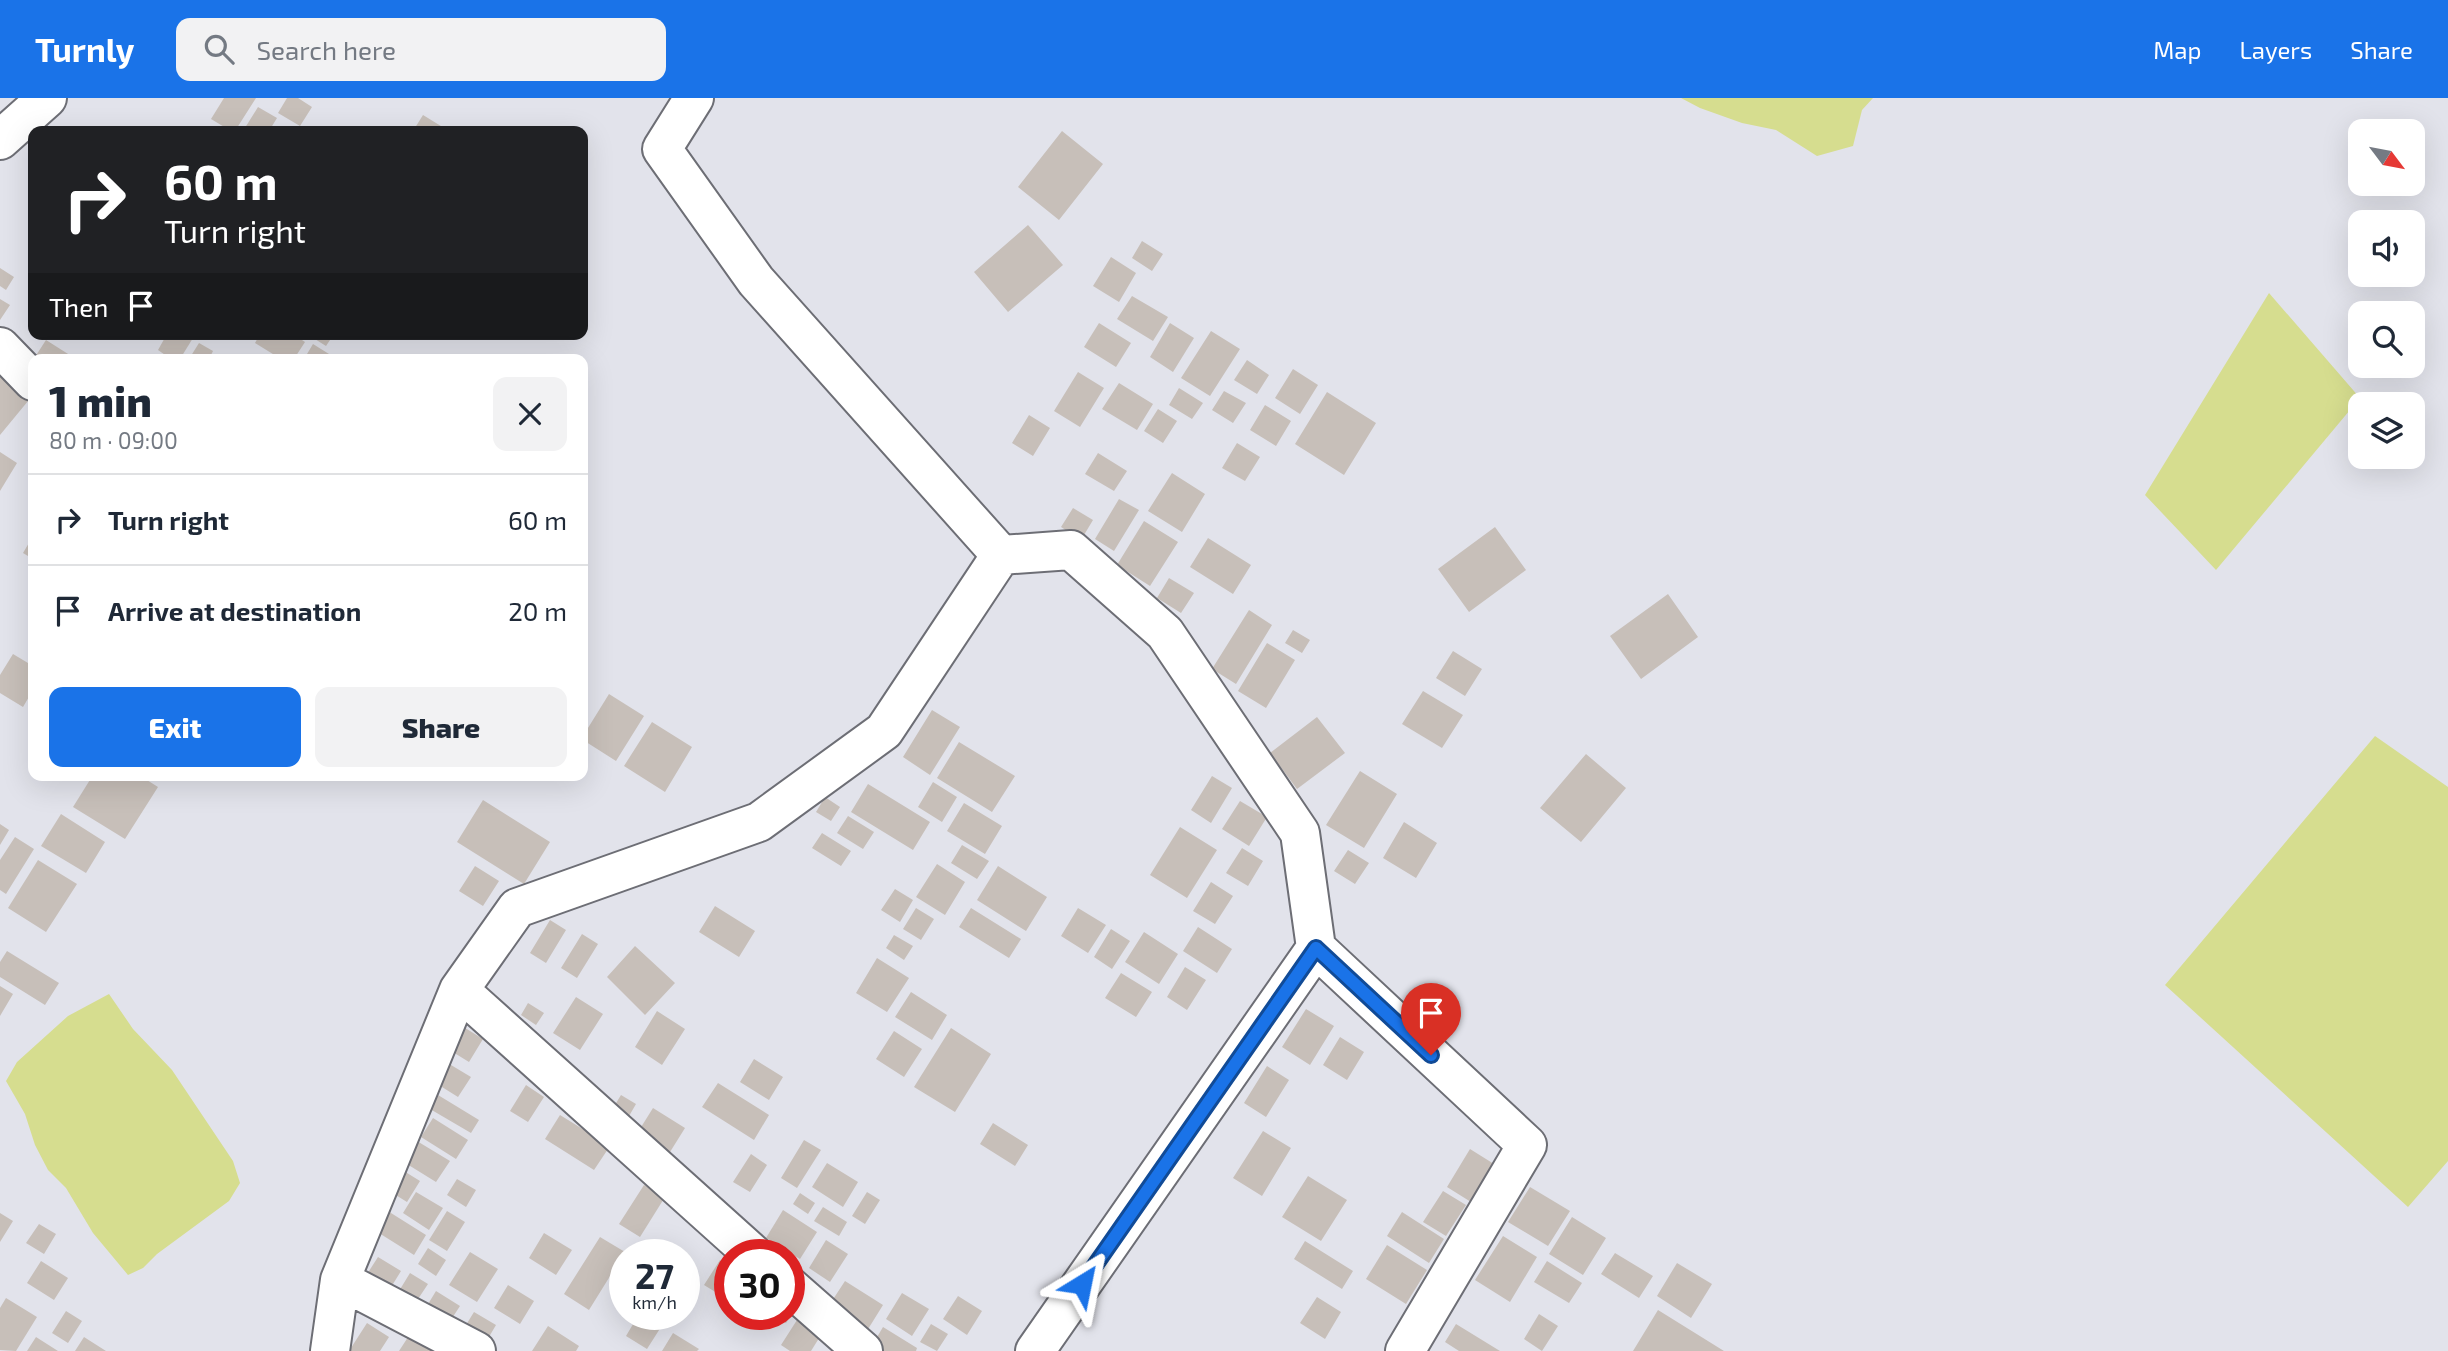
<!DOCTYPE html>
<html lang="en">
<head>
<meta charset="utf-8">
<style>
	:root { --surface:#fff; --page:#f2f2f3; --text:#1f2937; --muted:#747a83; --line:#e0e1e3; --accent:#1a73e8 }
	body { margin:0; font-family:"Exo 2",sans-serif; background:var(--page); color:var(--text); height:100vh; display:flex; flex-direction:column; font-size:26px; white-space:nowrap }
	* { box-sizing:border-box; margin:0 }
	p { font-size:23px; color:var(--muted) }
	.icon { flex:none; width:38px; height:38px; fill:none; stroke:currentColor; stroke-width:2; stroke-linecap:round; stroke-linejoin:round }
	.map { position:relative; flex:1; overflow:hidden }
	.drawer { position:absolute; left:28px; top:256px; width:560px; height:427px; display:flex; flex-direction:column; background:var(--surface); border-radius:14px; box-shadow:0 7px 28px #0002 }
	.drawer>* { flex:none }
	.guide { position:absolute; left:28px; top:28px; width:560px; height:214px; border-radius:14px; box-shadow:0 7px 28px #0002; background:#202124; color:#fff; overflow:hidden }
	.needle { width:46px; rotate:122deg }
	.fabs { position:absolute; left:2348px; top:21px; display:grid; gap:14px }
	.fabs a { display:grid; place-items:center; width:77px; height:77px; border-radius:14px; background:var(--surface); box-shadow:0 7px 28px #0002; font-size:35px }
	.speed { position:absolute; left:609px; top:1141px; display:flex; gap:14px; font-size:35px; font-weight:700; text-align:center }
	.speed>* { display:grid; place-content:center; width:91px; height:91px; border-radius:50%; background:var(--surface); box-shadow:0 7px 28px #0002; line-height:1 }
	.speed small { font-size:18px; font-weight:400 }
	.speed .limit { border:10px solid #d22; background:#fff; color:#111 }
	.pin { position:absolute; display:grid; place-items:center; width:60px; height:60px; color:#fff; margin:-72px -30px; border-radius:50% 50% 50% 0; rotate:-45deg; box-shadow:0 0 7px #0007 }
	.pin .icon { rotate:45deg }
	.me { position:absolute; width:77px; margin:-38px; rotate:35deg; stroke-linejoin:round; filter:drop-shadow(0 0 5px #0008) }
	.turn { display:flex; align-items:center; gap:24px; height:147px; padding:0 21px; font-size:32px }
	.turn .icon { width:91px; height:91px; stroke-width:2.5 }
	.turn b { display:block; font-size:49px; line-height:60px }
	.then { display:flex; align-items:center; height:66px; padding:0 21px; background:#0003; gap:14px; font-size:26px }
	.round { display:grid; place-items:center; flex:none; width:74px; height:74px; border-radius:14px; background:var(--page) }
	.summary { display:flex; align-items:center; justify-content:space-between; height:119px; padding:0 21px }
	h1 { font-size:42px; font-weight:800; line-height:52px }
	.button { display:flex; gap:14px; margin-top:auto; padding:14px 21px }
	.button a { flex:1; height:80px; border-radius:14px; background:var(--accent); color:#fff; font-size:28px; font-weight:800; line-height:80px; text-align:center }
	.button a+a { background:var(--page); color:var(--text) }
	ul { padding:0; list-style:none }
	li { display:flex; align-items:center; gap:21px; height:91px; padding:0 21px; border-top:2px solid var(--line) }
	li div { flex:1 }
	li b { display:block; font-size:26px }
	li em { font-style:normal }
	header { display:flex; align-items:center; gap:42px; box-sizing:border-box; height:98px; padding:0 35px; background:var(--accent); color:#fff }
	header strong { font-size:33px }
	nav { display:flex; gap:38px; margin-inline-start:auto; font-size:24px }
	.search { width:490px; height:63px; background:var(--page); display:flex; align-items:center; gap:18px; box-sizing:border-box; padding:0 24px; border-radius:14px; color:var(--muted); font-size:26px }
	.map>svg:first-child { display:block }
	.green { fill:#d6dd8f }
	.building { fill:#c7bfb9 }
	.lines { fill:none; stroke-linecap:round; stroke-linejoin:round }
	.street-casing { stroke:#6d6e75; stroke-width:42 }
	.street { stroke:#fff; stroke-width:38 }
	.route-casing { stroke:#114b97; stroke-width:18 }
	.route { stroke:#1a73e8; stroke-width:12 }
</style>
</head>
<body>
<header>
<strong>Turnly</strong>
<div class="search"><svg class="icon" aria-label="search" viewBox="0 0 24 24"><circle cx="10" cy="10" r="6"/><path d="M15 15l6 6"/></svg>Search here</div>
<nav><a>Map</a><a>Layers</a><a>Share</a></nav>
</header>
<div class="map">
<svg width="2448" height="1253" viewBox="0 0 2448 1253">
	<rect width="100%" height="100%" fill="#e2e3eb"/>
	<path class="green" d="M1681 0H1873L1862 12 1853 48 1817 58 1776 32 1742 25 1700 10Z
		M2269 195 2360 300 2216 472 2145 397Z
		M2375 638 2448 689V1063L2408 1109 2165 887Z
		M109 896 133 931 172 972 233 1063 240 1085 229 1103 157 1156 143 1170 128 1177 93 1135 66 1090 48 1072 35 1047 25 1016 6 983 17 964 68 918Z"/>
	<path class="building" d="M224 0H256L235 33H231L211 21Z
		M287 0H298L312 9 300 28 278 15Z
		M258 9 277 20 269 33H243Z
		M423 17 449 33H413Z
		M1062 33 1103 66 1059 122 1018 89Z
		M1028 127 1063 167 1008 214 974 174Z
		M1142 143 1163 156 1152 173 1132 160Z
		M1111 159 1136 175 1119 204 1093 188Z
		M0 170 14 179 6 192 0 188Z
		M1132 198 1168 219 1153 243 1117 221Z
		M0 201 10 207 0 222Z
		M1099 225 1131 245 1116 269 1084 249Z
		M1170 225 1194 240 1173 274 1150 259Z
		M1211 233 1240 251 1210 298 1181 280Z
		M167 236H187L193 240 180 261H171L158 252Z
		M260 236H293L305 244 294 261H281L255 245Z
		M307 236H334L326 248Z
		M46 242 76 261 35 259Z
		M199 245 213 253 209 261H189Z
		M313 246 337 261H304Z
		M1247 262 1269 277 1257 296 1234 282Z
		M0 263 33 297 0 337Z
		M1293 271 1318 287 1300 316 1275 300Z
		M1078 274 1104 290 1080 329 1054 313Z
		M1119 285 1153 306 1137 332 1102 311Z
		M1179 290 1203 305 1192 321 1169 307Z
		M1224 293 1246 305 1233 325 1212 312Z
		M1327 294 1376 325 1344 377 1295 346Z
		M1265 307 1291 323 1276 348 1250 332Z
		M1158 311 1177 323 1163 345 1144 333Z
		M1029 317 1050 330 1033 358 1012 345Z
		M1237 345 1260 359 1245 383 1222 370Z
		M0 354 17 365 0 393Z
		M1098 355 1127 373 1114 393 1085 376Z
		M1172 375 1205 396 1182 434 1148 413Z
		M1119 401 1139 412 1114 453 1095 441Z
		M1073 410 1093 422 1081 442 1061 429Z
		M1144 423 1178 444 1150 488 1117 467Z
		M1495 429 1526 472 1469 514 1438 471Z
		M33 438V461L23 455Z
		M1208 440 1251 467 1233 496 1190 469Z
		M1169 480 1194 495 1181 515 1157 500Z
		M1668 496 1698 539 1641 581 1610 538Z
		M1249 512 1272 527 1236 586 1212 571Z
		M1293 532 1310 542 1302 555 1285 545Z
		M1267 545 1295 562 1266 610 1238 593Z
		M1453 553 1482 571 1465 598 1436 580Z
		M13 556 33 568V592L23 609 0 595V577Z
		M1423 593 1463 617 1442 650 1402 626Z
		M609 596 644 618 616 663 583 642V638Z
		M932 612 960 629 930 677 903 659Z
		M1317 619 1345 655 1297 691 1270 655Z
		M652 624 692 649 665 694 624 668Z
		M959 644 1015 678 992 714 937 680Z
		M1586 656 1626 690 1581 744 1540 710Z
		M1360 673 1397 696 1364 750 1326 727Z
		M93 677H139L158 689 125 741 73 709Z
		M1212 678 1232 690 1211 725 1191 712Z
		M933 684 957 699 942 724 918 709Z
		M868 686 930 724 913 752 851 714Z
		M825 699 840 709 831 723 816 714Z
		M483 702 550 744 524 786 457 744Z
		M1240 703 1267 719 1249 748 1222 731Z
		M964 705 1002 728 985 756 947 733Z
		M61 716 105 744 86 775 41 748Z
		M848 718 874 734 863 751 837 735Z
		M1404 724 1437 745 1416 780 1383 760Z
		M0 726 9 732 0 747Z
		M1180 729 1217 752 1187 800 1150 777Z
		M822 735 851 753 841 768 812 750Z
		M15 739 34 751 6 796 0 792V762Z
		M962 747 989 763 977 781 951 765Z
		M1242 750 1263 763 1248 788 1226 775Z
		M1348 752 1369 765 1355 786 1334 773Z
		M38 762 77 786 46 834 8 810Z
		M937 766 965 784 945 817 916 799Z
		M475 768 499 783 483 808 459 793Z
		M998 768 1047 799 1026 833 977 802Z
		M1211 784 1233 798 1215 826 1193 813Z
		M895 791 913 802 900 824 881 812Z
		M715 808 755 833 739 859 699 834Z
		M916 810 934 821 921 842 903 831Z
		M971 810 1021 841 1009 860 959 829Z
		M1078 810 1106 827 1088 855 1061 838Z
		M550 822 566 832 546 865 530 855Z
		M1198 829 1232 851 1217 875 1183 853Z
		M1111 831 1130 843 1112 871 1094 859Z
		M1144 834 1178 856 1159 886 1125 864Z
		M582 836 598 846 577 880 561 870Z
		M894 837 913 848 904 862 886 850Z
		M635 848 675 885 645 917 607 879Z
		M7 853 59 885 45 907 0 879V864Z
		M877 860 909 880 887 914 856 895Z
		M1185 869 1206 882 1187 912 1167 899Z
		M1121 875 1152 894 1136 919 1105 900Z
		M0 888 13 896 0 918Z
		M911 894 947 917 932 942 895 919Z
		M576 899 603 916 580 952 553 935Z
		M528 905 544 915 536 927 521 917Z
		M1306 911 1334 928 1310 967 1282 949Z
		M657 913 685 931 662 967 635 949Z
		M457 925 483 941 469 964 443 948Z
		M951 930 991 956 955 1014 914 989Z
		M894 933 922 951 904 979 876 961Z
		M1340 939 1364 954 1347 982 1323 967Z
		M754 961 783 979 769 1002 740 984Z
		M446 964 471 979 458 999 434 984Z
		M1267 968 1289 982 1266 1019 1244 1005Z
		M718 985 769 1017 754 1042 702 1009Z
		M526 987 544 999 528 1024 510 1013Z
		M438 997 479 1022 471 1035 430 1011Z
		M621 997 636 1006 625 1025 610 1015Z
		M653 1010 685 1030 670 1054 638 1034Z
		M560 1017 610 1048 594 1072 545 1041Z
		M433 1020 468 1042 456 1061 421 1039Z
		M993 1025 1028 1047 1015 1068 980 1046Z
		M1263 1033 1291 1050 1262 1098 1233 1080Z
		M407 1037 450 1063 436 1084 394 1058Z
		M804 1042 821 1052 797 1090 781 1080Z
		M1470 1051 1494 1066 1471 1104 1447 1089Z
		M751 1056 767 1067 750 1094 733 1084Z
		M827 1065 858 1084 843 1109 812 1089Z
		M399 1070 420 1083 407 1104 386 1091Z
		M1308 1078 1347 1102 1321 1143 1282 1119Z
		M457 1081 476 1092 466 1109 447 1097Z
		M644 1087 665 1099 640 1139 619 1126Z
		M1530 1089 1570 1113 1548 1148 1508 1124Z
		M1443 1093 1466 1107 1446 1138 1423 1124Z
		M416 1094 443 1110 429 1132 403 1115Z
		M867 1094 880 1102 865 1126 852 1118Z
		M800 1095 815 1105 808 1116 793 1106Z
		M823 1109 847 1124 839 1138 814 1123Z
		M383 1110 426 1137 414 1157 371 1130Z
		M783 1112 817 1134 800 1161 766 1140Z
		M447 1113 465 1124 447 1153 429 1142Z
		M1402 1114 1444 1141 1429 1165 1387 1138Z
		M0 1115 13 1123 0 1144Z
		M1572 1119 1606 1140 1583 1177 1549 1156Z
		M39 1126 56 1136 44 1156 26 1145Z
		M544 1135 572 1152 556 1177 529 1160Z
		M1503 1138 1537 1159 1510 1204 1475 1182Z
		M600 1139 625 1154 589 1212 564 1196Z
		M826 1142 848 1156 830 1184 809 1170Z
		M1305 1143 1353 1173 1342 1191 1294 1161Z
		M1387 1147 1427 1172 1406 1206 1366 1181Z
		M428 1150 446 1162 436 1178 418 1166Z
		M470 1154 498 1171 477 1204 449 1187Z
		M1615 1155 1653 1178 1639 1200 1601 1176Z
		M378 1159 401 1173 385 1199 362 1184Z
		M720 1162 730 1168V1203L704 1187Z
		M41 1163 68 1180 54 1202 27 1185Z
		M1547 1163 1582 1185 1569 1205 1534 1184Z
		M1677 1165 1712 1186 1691 1220 1657 1198Z
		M410 1175 428 1186 416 1204 399 1193Z
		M845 1183 883 1207 865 1236 826 1212Z
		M508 1187 534 1203 520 1226 494 1210Z
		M436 1193 460 1208 445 1231 422 1216Z
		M902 1195 929 1211 912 1238 886 1221Z
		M958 1198 982 1213 967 1237 943 1221Z
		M1317 1199 1341 1214 1325 1241 1300 1225Z
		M6 1200 37 1219 16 1253 0 1252V1210Z
		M789 1203 797 1208 786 1225 772 1216H789Z
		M1658 1212 1724 1253H1633Z
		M66 1213 82 1223 68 1245 52 1235Z
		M474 1214 496 1227 483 1249 461 1235Z
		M639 1216 668 1218 647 1251 626 1238Z
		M1539 1216 1558 1228 1542 1253 1524 1241Z
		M797 1222 821 1237 811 1253H790L781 1247Z
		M367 1225 389 1239 380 1253H349Z
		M931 1226 948 1236 937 1253 920 1244Z
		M1456 1226 1500 1253H1459L1445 1244Z
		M548 1228 579 1248 576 1253H532Z
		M883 1229 917 1250 916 1253H884L873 1246Z
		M414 1230 451 1253H399Z
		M673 1235 699 1251 697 1253H662Z
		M36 1239 58 1253H27Z
		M84 1239 106 1253H75Z"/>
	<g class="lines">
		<defs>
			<path id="street" d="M694 0 662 51 756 183 1001 457 1071 452 1165 535 1300 735 1316 850 1527 1047 1405 1253
				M0 42 47 0
				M0 249 33 283
				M459 892 754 1157
				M340 1182 476 1253
				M789 1188 863 1253
				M330 1253 340 1182 459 892 517 810 759 724 884 633 1001 457
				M1035 1253 1316 850"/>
		</defs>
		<use href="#street" class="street-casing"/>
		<use href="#street" class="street"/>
	</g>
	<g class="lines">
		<defs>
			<path id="route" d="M1082 1186 1316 850 1431 957"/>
		</defs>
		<use href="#route" class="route-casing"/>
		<use href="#route" class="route"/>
	</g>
</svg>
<div class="fabs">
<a><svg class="needle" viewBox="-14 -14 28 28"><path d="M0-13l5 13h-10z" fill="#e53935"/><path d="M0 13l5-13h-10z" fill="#747a83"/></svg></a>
<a><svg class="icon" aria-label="sound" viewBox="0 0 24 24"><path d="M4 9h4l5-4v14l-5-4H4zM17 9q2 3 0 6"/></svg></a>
<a><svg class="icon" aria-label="search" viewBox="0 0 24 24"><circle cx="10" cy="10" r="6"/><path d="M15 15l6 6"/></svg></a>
<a><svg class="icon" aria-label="layers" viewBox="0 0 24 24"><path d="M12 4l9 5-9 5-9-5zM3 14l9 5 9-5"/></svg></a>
</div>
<div class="speed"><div>27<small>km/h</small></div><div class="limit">30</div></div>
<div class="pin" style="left:1431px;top:957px;background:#d93025"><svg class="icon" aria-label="arrive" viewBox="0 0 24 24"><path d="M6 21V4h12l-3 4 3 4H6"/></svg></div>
<svg class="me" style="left:1082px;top:1186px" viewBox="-20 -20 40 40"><path d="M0-17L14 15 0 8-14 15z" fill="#1a73e8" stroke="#fff" stroke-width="4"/></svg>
<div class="guide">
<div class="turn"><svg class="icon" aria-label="right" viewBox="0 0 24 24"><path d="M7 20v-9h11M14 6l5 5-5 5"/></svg><div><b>60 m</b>Turn right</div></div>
<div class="then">Then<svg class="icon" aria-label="arrive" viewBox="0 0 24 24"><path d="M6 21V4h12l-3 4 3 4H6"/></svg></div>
</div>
<section class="drawer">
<div class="summary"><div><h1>1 min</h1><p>80 m · 09:00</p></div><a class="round"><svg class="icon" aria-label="close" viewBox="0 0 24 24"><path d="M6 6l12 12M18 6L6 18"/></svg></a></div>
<ul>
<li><svg class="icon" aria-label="right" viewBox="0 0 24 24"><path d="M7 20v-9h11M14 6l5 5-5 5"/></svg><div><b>Turn right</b></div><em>60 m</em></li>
<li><svg class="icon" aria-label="arrive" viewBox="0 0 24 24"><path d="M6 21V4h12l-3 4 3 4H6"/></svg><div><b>Arrive at destination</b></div><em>20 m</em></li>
</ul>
<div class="button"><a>Exit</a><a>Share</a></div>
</section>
</div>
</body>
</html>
